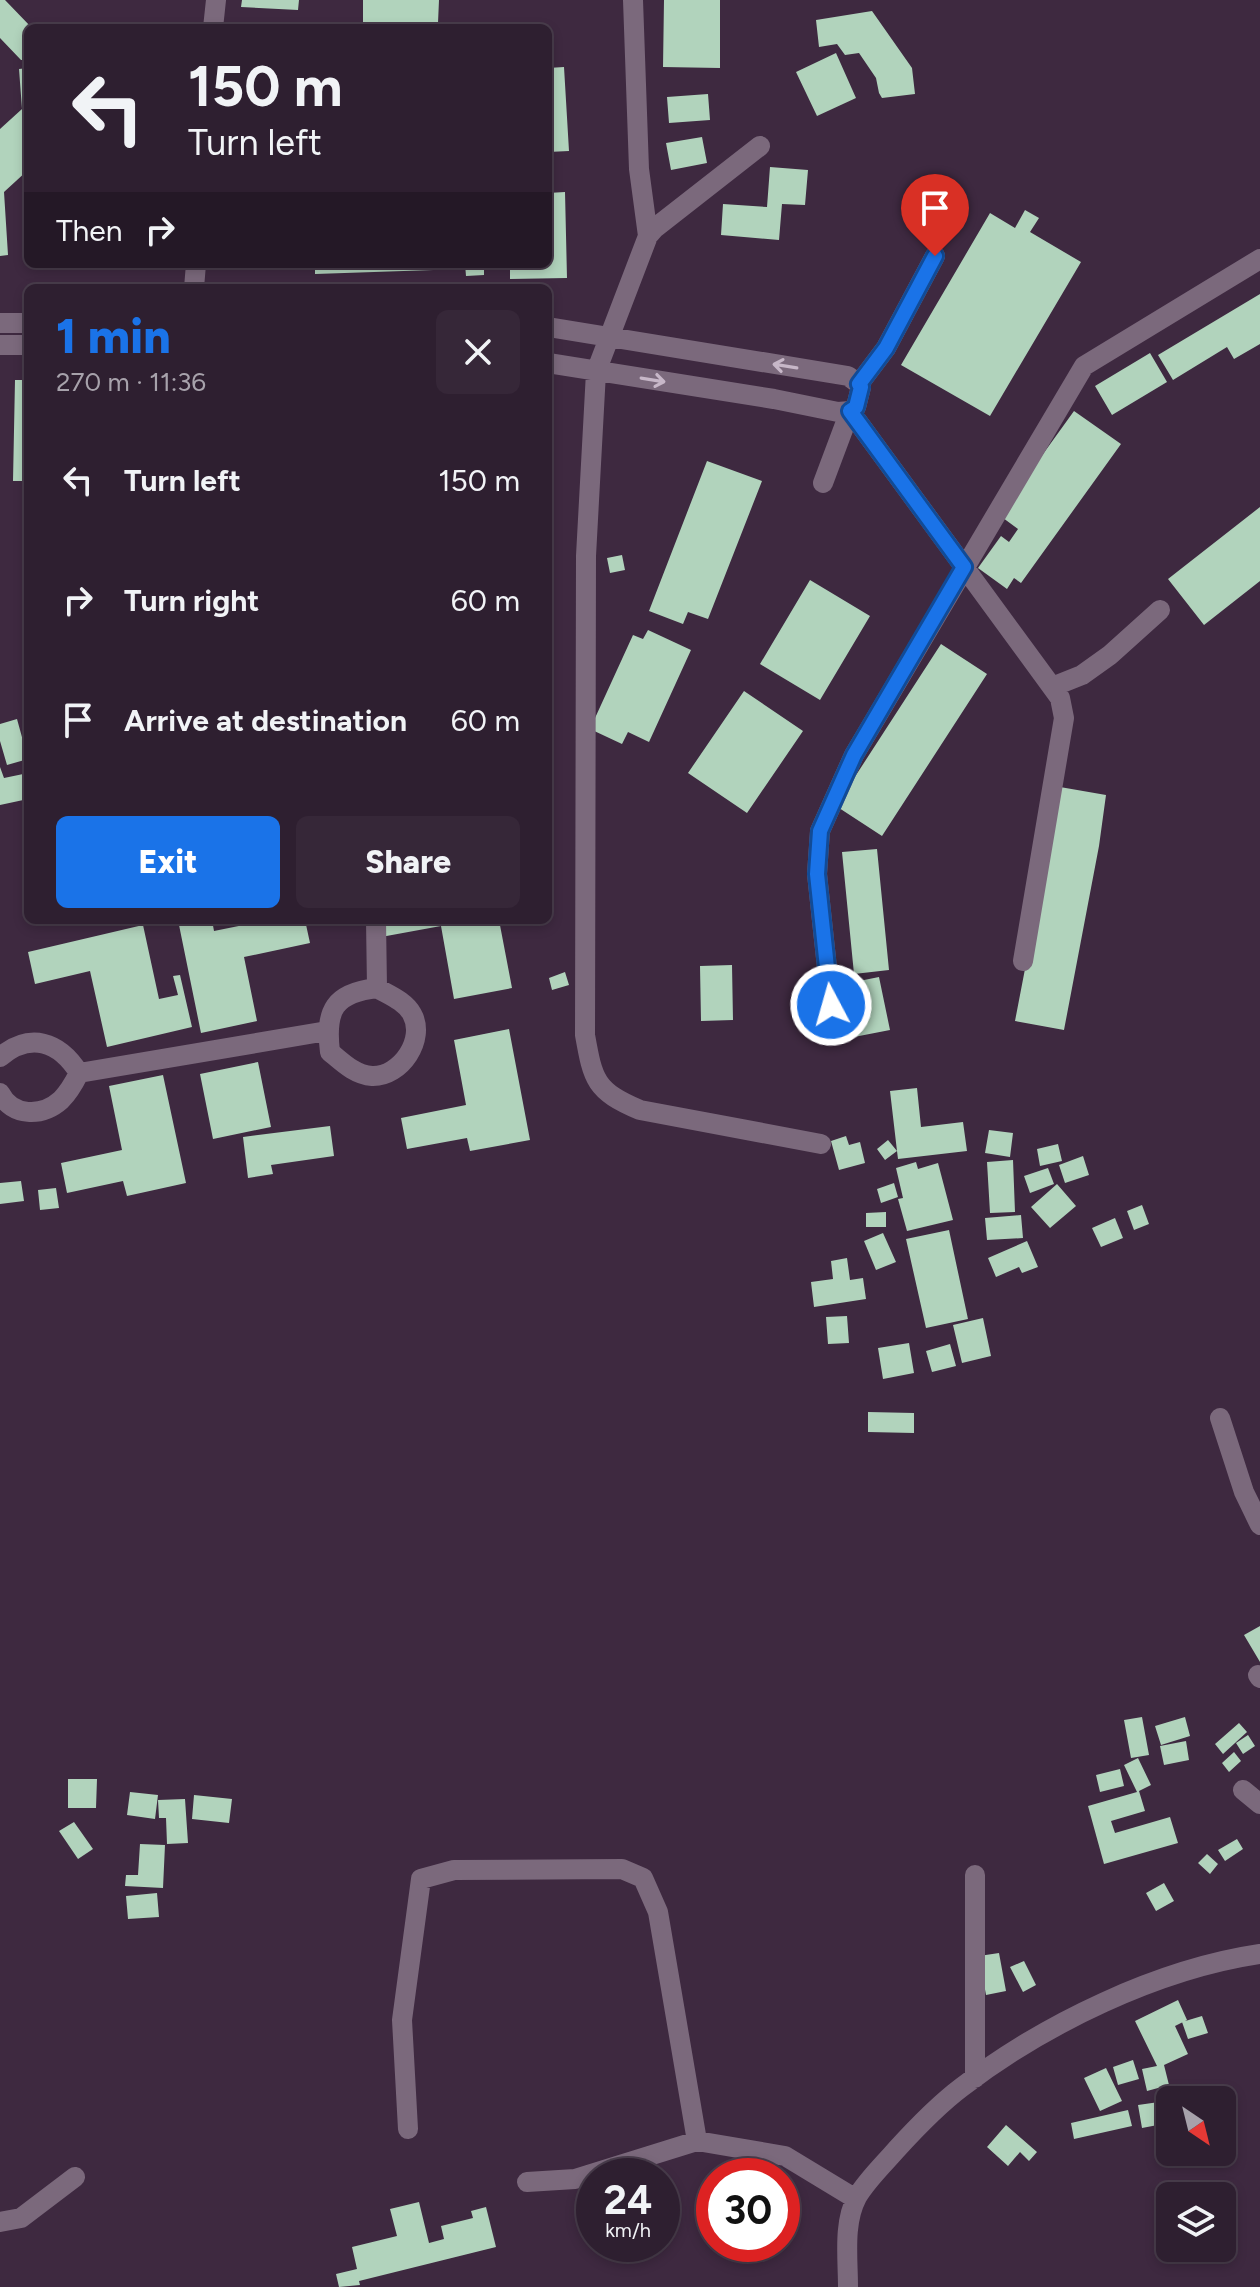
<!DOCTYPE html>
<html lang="en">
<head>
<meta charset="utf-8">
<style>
	:root { --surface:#2e1f30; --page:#362738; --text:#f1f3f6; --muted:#a7a2ab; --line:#493d4c; --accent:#1a73e8 }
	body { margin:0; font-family:Figtree,sans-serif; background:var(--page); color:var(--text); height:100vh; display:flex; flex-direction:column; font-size:30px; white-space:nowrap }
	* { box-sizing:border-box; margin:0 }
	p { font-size:26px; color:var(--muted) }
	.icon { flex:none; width:44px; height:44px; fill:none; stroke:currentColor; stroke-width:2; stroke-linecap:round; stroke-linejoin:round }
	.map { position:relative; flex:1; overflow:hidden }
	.drawer { position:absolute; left:24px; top:284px; width:528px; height:640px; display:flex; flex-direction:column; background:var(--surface); border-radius:12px; box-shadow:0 4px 12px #0003,0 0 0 2px var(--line) }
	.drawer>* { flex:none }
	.guide { position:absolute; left:24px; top:24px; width:528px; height:244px; border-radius:12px; box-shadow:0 4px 12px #0003,0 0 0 2px var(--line); background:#2e1f30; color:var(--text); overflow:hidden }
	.needle { width:52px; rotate:145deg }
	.controls { position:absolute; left:1156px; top:2086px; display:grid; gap:16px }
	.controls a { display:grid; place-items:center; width:80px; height:80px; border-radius:12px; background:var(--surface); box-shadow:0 4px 12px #0003,0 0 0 2px var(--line); font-size:40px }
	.speed { position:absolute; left:576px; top:2158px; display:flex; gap:16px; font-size:40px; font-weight:700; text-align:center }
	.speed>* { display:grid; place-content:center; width:104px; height:104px; border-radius:50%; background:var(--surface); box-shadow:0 4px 12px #0003,0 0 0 2px var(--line); line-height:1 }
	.speed small { font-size:20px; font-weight:400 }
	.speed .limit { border:12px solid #d22; background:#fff; color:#111 }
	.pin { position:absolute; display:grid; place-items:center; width:68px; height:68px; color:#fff; margin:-82px -34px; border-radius:50% 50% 50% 0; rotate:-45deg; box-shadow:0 0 8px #0007 }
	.pin .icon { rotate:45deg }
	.me { position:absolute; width:88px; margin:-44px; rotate:354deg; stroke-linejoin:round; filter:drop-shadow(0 0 6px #0008) }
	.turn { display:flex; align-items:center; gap:28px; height:168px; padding:0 32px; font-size:36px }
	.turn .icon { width:104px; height:104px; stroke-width:2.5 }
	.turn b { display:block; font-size:56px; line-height:68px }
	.then { display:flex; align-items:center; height:76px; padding:0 32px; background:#0003; gap:16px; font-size:30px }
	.round { display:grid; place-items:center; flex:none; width:84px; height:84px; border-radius:12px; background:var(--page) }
	.overview { display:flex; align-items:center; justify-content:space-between; height:136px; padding:0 32px }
	h1 { font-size:48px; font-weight:800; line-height:60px; color:var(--accent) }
	.action { display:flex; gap:16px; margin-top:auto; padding:16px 32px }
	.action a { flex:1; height:92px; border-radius:12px; background:var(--accent); color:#fff; font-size:32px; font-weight:800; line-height:92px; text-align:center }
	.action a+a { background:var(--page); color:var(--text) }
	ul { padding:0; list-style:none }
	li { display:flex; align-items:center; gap:24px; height:120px; padding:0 32px }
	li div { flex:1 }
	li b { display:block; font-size:30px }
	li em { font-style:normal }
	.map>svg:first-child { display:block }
	.building { fill:#b1d3bc }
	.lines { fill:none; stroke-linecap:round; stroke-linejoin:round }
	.minor { stroke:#7b697c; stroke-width:20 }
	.oneway { stroke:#c7b7c8 }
	.route-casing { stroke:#114b97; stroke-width:20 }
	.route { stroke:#1a73e8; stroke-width:14 }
</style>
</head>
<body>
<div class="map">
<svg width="1260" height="2287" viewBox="0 0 1260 2287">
	<rect width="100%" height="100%" fill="#3e2940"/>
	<path class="building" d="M0 0H5L32 28H28V60H21L0 38Z
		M242 0H299L298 10 241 7Z
		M363 0H439L438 23H363Z
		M664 0H720V68L663 67Z
		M872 11 912 68 915 94 882 98 879 93 876 78 859 53 845 55 837 44 819 47 816 20Z
		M836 53 856 98 817 116 796 72Z
		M564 67 569 151 548 152V68Z
		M28 68V170L4 192 8 255 0 256V129L22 109 19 69Z
		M708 94 710 120 669 123 667 97Z
		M702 137 707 163 671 170 666 143Z
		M770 167 808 170 805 205 782 204 779 240 721 235 723 204 767 207Z
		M565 192 567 278 510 279V264H548V193Z
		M1025 210 1039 218 1030 232 1081 262 990 416 901 365 990 213 1015 228Z
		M315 264H463V269L315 274Z
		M465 264H484V275L466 276Z
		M1260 294V344L1234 359 1227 347 1173 380 1158 355Z
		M1150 353 1167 382 1112 415 1095 386Z
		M15 380H28V481H13Z
		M1074 411 1121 444 1021 583 1014 578 1007 589 978 568 1001 536 1009 542 1018 529 999 515Z
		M707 461 762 481 708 619 688 612 683 624 649 611Z
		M1260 507V581L1204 625 1168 579Z
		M622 555 625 570 610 573 607 558Z
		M810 580 870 616 820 700 760 664Z
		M648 630 691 650 649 742 628 732 622 744 590 729 633 635 643 639Z
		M941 644 987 674 882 836 836 806Z
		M744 691 803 731 747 813 688 773Z
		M17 719 28 759 7 765 0 741V724Z
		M0 767 4 778 28 773V799L0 805Z
		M1060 787 1106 795 1099 846 1064 1030 1015 1021Z
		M877 849 889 970 854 974 842 852Z
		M201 920H212L214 931 268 920H305L310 943 244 957 257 1021 201 1033 179 925Z
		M378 920H499L512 988 454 999 441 926 381 937Z
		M143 925 159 999 178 995 173 976 180 975 192 1027 107 1047 90 971 35 984 28 952Z
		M732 965 733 1020 701 1021 700 966Z
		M565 972 569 985 552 990 549 978Z
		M879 977 890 1030 854 1037 844 984Z
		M509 1029 530 1140 470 1151 467 1138 407 1149 401 1118 466 1105 454 1040Z
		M258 1062 271 1127 213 1139 200 1074Z
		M163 1075 186 1183 127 1196 123 1181 67 1193 61 1163 122 1150 109 1086Z
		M917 1088 921 1127 963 1122 967 1151 898 1159 897 1151 885 1160 877 1149 888 1140 897 1151 890 1091Z
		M330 1126 334 1156 271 1165 273 1174 248 1178 243 1137Z
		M989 1130 1013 1133 1010 1157 985 1153Z
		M846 1136 849 1145 860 1142 865 1163 839 1170 831 1141Z
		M1058 1144 1062 1161 1040 1166 1037 1149Z
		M1083 1156 1089 1175 1065 1183 1059 1165Z
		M1013 1160 1015 1212 990 1213 987 1162Z
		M916 1162 918 1169 938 1163 953 1220 907 1231 898 1199 903 1198 896 1168Z
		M1048 1168 1054 1184 1030 1193 1024 1176Z
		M21 1181 24 1201 0 1204V1183Z
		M894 1183 898 1197 881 1203 877 1189Z
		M1057 1184 1076 1206 1050 1228 1031 1207Z
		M56 1188 59 1208 40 1210 38 1190Z
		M1142 1205 1149 1224 1134 1230 1127 1211Z
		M886 1212V1227H866V1213Z
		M1021 1215 1023 1238 987 1240 985 1218Z
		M1115 1218 1123 1238 1101 1247 1092 1228Z
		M949 1230 968 1319 926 1328 906 1239Z
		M883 1233 896 1262 876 1270 864 1241Z
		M1027 1241 1038 1267 1022 1273 1019 1267 996 1277 988 1258Z
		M847 1258 850 1280 863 1278 866 1299 814 1307 811 1282 833 1279 831 1261Z
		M847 1316 849 1343 828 1344 826 1317Z
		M983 1318 991 1356 962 1363 953 1325Z
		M909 1343 914 1373 883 1379 878 1348Z
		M950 1344 956 1366 932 1372 926 1351Z
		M868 1412 914 1413V1433L868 1432Z
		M1260 1626V1662L1244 1635Z
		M1142 1717 1149 1755 1131 1758 1124 1720Z
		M1185 1717 1190 1736 1161 1745 1155 1726Z
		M1239 1723 1247 1732 1223 1754 1215 1744Z
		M1248 1735 1255 1746 1243 1754 1236 1743Z
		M1186 1741 1189 1760 1164 1765 1160 1746Z
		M1234 1752 1241 1761 1229 1772 1222 1763Z
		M1138 1758 1151 1785 1139 1791 1145 1811 1111 1821 1115 1833 1170 1817 1178 1843 1104 1864 1088 1806 1137 1792 1124 1765Z
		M1120 1769 1124 1786 1100 1792 1096 1775Z
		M68 1779H97L96 1808H68Z
		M130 1792 158 1795 155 1819 127 1815Z
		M194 1795 232 1799 229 1823 192 1819Z
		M185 1799 188 1843 167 1844 166 1818H159L158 1800Z
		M74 1822 93 1849 78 1859 59 1831Z
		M1237 1839 1243 1849 1225 1861 1218 1850Z
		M140 1844 165 1845 163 1888 125 1886 126 1875H138Z
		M1207 1854 1218 1864 1210 1874 1198 1863Z
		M1164 1883 1174 1901 1156 1911 1146 1893Z
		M157 1893 159 1917 128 1919 126 1896Z
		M999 1953 1006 1991 986 1995 979 1956Z
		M1024 1961 1036 1985 1023 1992 1010 1967Z
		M1178 2000 1187 2020 1175 2026 1188 2054 1164 2065 1169 2085 1147 2091 1142 2069 1157 2066 1135 2021Z
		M1202 2016 1208 2033 1188 2039 1182 2022Z
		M1133 2060 1139 2079 1118 2085 1113 2067Z
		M1106 2068 1122 2101 1100 2111 1084 2078Z
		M1159 2102 1163 2124 1142 2128 1138 2105Z
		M1128 2110 1132 2126 1074 2139 1071 2123Z
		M1006 2125 1037 2152 1029 2161 1020 2152 1008 2166 987 2147Z
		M419 2202 429 2243 444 2239 441 2226 473 2218 471 2211 486 2207 496 2247 359 2281 360 2285 339 2287 336 2274 357 2269 352 2247 397 2236 390 2209Z"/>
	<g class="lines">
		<path class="minor" d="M633 0 639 169 648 236
			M213 28 216 0
			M760 146 655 228 648 236 596 372 586 556 585 1035C593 1080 595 1091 640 1110L821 1144
			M194 288 196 264
			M0 323H28
			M548 327 848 376 859 384
			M0 345H28
			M548 363 774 399 838 412 850 411
			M850 411 1060 698 1064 718 1023 961
			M823 483 850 411 856 407 861 387 859 384 886 348 935 256
			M1052 687 1082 675 1110 655 1160 610
			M376 920 377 988C389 995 405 1001 412 1014 426 1039 401 1077 372 1076 355 1075 342 1062 330 1052 325 1010 334 993 377 988
			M831 1005 817 874 820 831 854 755 1084 366 1260 259
			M0 1057C30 1032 59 1041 79 1073
			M0 1093C12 1117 42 1117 61 1100 69 1092 74 1083 79 1073L327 1031
			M1220 1418 1244 1492 1260 1525
			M1258 1675 1260 1678
			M1243 1790 1260 1804
			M975 2078V1875
			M408 2129 402 2020 421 1879 454 1870 622 1869 643 1878 658 1912 697 2141
			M527 2182 575 2179 697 2141 785 2156 856 2199
			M0 2222 21 2218 75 2177
			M848 2287C848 2258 843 2223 857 2197 867 2180 883 2165 896 2150 916 2128 938 2105 962 2087 1044 2024 1158 1969 1260 1954"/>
	</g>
	<defs><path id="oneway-shaft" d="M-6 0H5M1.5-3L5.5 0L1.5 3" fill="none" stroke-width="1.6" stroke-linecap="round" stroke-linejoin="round" transform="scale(2)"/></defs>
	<g class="oneway">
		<use href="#oneway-shaft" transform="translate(785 366) rotate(-171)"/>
		<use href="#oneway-shaft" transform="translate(653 380) rotate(9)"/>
	</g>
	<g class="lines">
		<defs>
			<path id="route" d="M831 1005 817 874 820 831 854 755 964 567 850 411 856 407 861 387 859 384 886 348 935 256"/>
		</defs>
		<use href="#route" class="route-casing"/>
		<use href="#route" class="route"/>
	</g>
</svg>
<div class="controls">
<a><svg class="needle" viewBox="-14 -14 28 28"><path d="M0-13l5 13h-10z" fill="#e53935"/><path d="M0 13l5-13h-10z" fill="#a7a2ab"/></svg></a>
<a><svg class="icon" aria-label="layers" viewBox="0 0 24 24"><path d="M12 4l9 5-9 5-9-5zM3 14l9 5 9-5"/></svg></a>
</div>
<div class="speed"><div>24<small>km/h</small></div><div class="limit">30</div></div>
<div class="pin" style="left:935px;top:256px;background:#d93025"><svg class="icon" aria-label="arrive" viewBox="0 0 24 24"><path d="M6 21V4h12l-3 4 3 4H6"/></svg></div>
<svg class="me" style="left:831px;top:1005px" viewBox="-20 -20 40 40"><circle r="17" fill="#1a73e8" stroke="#fff" stroke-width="3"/><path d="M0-11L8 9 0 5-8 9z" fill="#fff"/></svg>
<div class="guide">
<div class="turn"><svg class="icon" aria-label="left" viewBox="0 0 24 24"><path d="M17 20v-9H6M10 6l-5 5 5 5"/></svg><div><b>150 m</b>Turn left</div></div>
<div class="then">Then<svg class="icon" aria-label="right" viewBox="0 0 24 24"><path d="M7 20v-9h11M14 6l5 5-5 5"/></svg></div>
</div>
<section class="drawer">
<div class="overview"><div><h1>1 min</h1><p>270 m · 11:36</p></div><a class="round"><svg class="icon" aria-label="close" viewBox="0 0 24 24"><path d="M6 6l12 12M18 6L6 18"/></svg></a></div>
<ul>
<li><svg class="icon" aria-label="left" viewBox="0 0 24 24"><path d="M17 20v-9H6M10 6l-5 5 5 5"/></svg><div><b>Turn left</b></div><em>150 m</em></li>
<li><svg class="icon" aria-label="right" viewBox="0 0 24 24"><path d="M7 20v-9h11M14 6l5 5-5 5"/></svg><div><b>Turn right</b></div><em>60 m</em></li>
<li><svg class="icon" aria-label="arrive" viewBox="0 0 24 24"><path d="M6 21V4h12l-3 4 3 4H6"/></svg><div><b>Arrive at destination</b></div><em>60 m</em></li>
</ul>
<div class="action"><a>Exit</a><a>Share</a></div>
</section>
</div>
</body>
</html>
